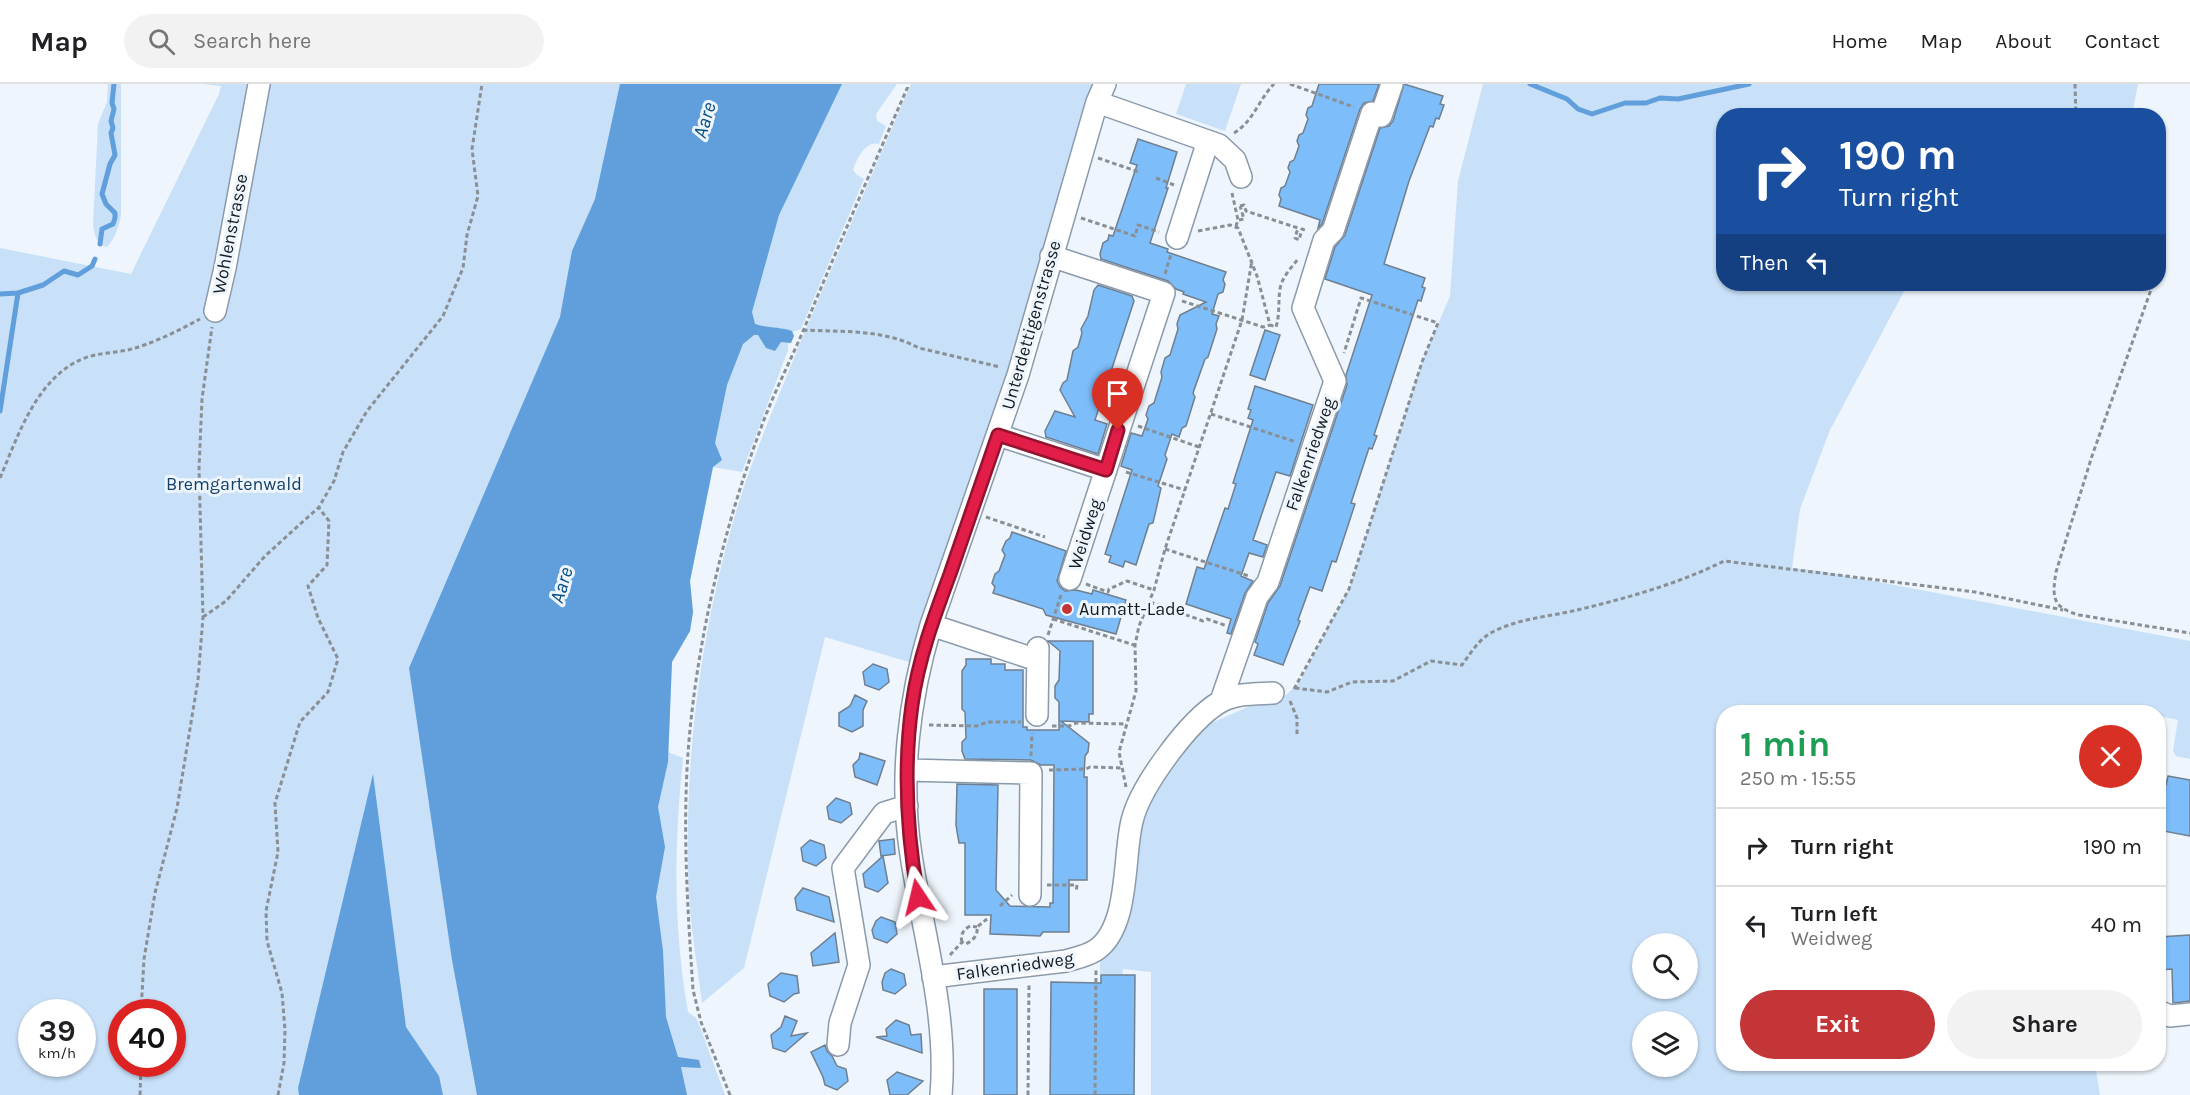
<!DOCTYPE html>
<html lang="en">
<head>
<meta charset="utf-8">
<style>
	:root { --surface:#fff; --page:#f2f2f2; --text:#202124; --muted:#757577; --line:#e0e0e0; --accent:#c43537 }
	body { margin:0; font-family:Karla,sans-serif; background:var(--page); color:var(--text); height:100vh; display:flex; flex-direction:column; font-size:22px; white-space:nowrap }
	* { box-sizing:border-box; margin:0 }
	p { font-size:20px; color:var(--muted) }
	.icon { flex:none; width:33px; height:33px; fill:none; stroke:currentColor; stroke-width:2; stroke-linecap:round; stroke-linejoin:round }
	.map { position:relative; flex:1; overflow:hidden }
	.panel { position:absolute; left:1716px; top:621px; width:450px; height:366px; display:flex; flex-direction:column; background:var(--surface); border-radius:24px; box-shadow:0 2px 4px #0004 }
	.panel>* { flex:none }
	.hud { position:absolute; left:1716px; top:24px; width:450px; height:183px; border-radius:24px; box-shadow:0 2px 4px #0004; background:#1a4fa0; color:#fff; overflow:hidden }
	.controls { position:absolute; left:1632px; top:849px; display:grid; gap:12px }
	.controls a { display:grid; place-items:center; width:66px; height:66px; border-radius:50%; background:var(--surface); box-shadow:0 2px 4px #0004; font-size:30px }
	.speed { position:absolute; left:18px; top:915px; display:flex; gap:12px; font-size:30px; font-weight:700; text-align:center }
	.speed>* { display:grid; place-content:center; width:78px; height:78px; border-radius:50%; background:var(--surface); box-shadow:0 2px 4px #0004; line-height:1 }
	.speed small { font-size:15px; font-weight:400 }
	.speed .limit { border:9px solid #d22; background:#fff; color:#111 }
	.pin { position:absolute; display:grid; place-items:center; width:51px; height:51px; color:#fff; margin:-62px -26px; border-radius:50% 50% 50% 0; rotate:-45deg; box-shadow:0 0 6px #0007 }
	.pin .icon { rotate:45deg }
	.me { position:absolute; width:66px; margin:-33px; rotate:350deg; stroke-linejoin:round; filter:drop-shadow(0 0 4px #0008) }
	.turn { display:flex; align-items:center; gap:21px; height:126px; padding:0 24px; font-size:27px }
	.turn .icon { width:78px; height:78px; stroke-width:2.5 }
	.turn b { display:block; font-size:42px; line-height:51px }
	.then { display:flex; align-items:center; height:57px; padding:0 24px; background:#0003; gap:12px; font-size:22px }
	.round { display:grid; place-items:center; flex:none; width:63px; height:63px; border-radius:32px; background:var(--page) }
	.summary { display:flex; align-items:center; justify-content:space-between; height:102px; padding:0 24px }
	h1 { font-size:36px; font-weight:700; line-height:45px; color:#1e9e55 }
	.button { display:flex; gap:12px; margin-top:auto; padding:12px 24px }
	.button a { flex:1; height:69px; border-radius:36px; background:var(--accent); color:#fff; font-size:24px; font-weight:700; line-height:69px; text-align:center }
	.button a+a { background:var(--page); color:var(--text) }
	ul { padding:0; list-style:none }
	li { display:flex; align-items:center; gap:18px; height:78px; padding:0 24px; border-top:2px solid var(--line) }
	li div { flex:1 }
	li b { display:block; font-size:22px }
	li em { font-style:normal }
	header { display:flex; align-items:center; gap:36px; box-sizing:border-box; height:84px; padding:0 30px; background:var(--surface); border-bottom:2px solid var(--line) }
	header strong { font-size:28px }
	nav { display:flex; gap:33px; margin-inline-start:auto; font-size:21px }
	.search { width:420px; height:54px; background:var(--page); display:flex; align-items:center; gap:15px; box-sizing:border-box; padding:0 21px; border-radius:33px; color:var(--muted); font-size:22px }
	.map>svg:first-child { display:block }
	.green { fill:#c8e0f8; fill-rule:evenodd }
	.water { fill:#609fdb }
	.lines { fill:none; stroke-linecap:round; stroke-linejoin:round }
	.stream { stroke:#609fdb; stroke-width:5 }
	.building { fill:#7dbdfa; stroke:#6f7f8f; stroke-width:1.5 }
	.minor-casing { stroke:#8a9aab; stroke-width:24 }
	.path { stroke:#888f95; stroke-width:3; stroke-dasharray:4.5 3; stroke-linecap:butt }
	.minor { stroke:#fff; stroke-width:21 }
	.route-casing { stroke:#92132f; stroke-width:15 }
	.route { stroke:#e11d48; stroke-width:10 }
	.poi-dot { fill:#c43537; stroke:#eef5fc; stroke-width:2 }
	.labels { text-anchor:middle; stroke-width:6; stroke-linejoin:round; paint-order:stroke }
	.street-label { font-size:18px; fill:#141b21; stroke:#eef5fc }
	.park-label { font-size:18px; fill:#124067; stroke:#eef5fc }
	.poi-label { font-size:18px; fill:#141b21; stroke:#eef5fc; text-anchor:start }
	.water-label { font-size:20px; font-style:italic; fill:#065087; stroke:#eef5fc }
</style>
</head>
<body>
<header>
<strong>Map</strong>
<div class="search"><svg class="icon" aria-label="search" viewBox="0 0 24 24"><circle cx="10" cy="10" r="6"/><path d="M15 15l6 6"/></svg>Search here</div>
<nav><a>Home</a><a>Map</a><a>About</a><a>Contact</a></nav>
</header>
<div class="map">
<svg width="2190" height="1011" viewBox="0 0 2190 1011">
	<rect width="100%" height="100%" fill="#eef5fc"/>
	<path class="green" d="M108 0H121V131C119 143 115 154 107 163 96 161 95 151 93 141L98 40 107 18Z
		M204 0H897L876 30 877 37 886 42 879 60C866 56 857 74 853 86L857 91 864 95 801 245 792 248 794 252 788 260V266L742 388 713 383 690 497 693 528 690 547 672 578 668 668 683 674C674 762 673 841 688 928L696 934 700 943 725 1011H0V164L131 190 219 10 221 2ZM32 928H82V980H32ZM122 928H172V980H122Z
		M911 0H1093L1010 291 912 579 825 553 744 884 702 919C696 873 688 827 688 780 686 665 701 549 733 438 751 376 777 316 801 257 837 171 874 86 911 0Z
		M1186 0H1241L1225 47 1176 30Z
		M1483 0H2138L2132 31 1724 32V200H1908L1830 346 1800 425 1792 484 1820 487 2190 557V675L2176 672 2173 667 2178 636 2159 632 2158 628H2138L2115 624 2114 628H1724V980H2095L2100 1011H1151V888L1123 885 1122 891 1100 890V874L1136 741 1157 694 1207 641 1266 615 1279 617 1299 599 1349 505 1422 278 1450 212 1458 97ZM1642 860H1688V904H1642ZM1642 938H1688V982H1642Z"/>
	<path class="water" d="M620 0H842L779 131 752 228 755 240C767 244 780 243 792 247L794 252 791 259 781 258 775 267 766 264 758 251H754L743 260 727 301 715 359 722 376 713 383 690 497 693 528 690 547 672 578 668 678 658 723 665 763 656 813 663 867 666 933 678 973 699 976 701 984 681 983 687 1011H477L452 876 409 584 560 233 572 167 595 115Z
		M373 690 406 943 439 992 443 1011H299L298 1004Z"/>
	<g class="lines">
		<path class="stream" d="M1530 0 1567 15 1578 25 1592 30 1625 19H1646L1660 14 1678 15 1749 0
			M100 160 102 145 113 140 115 134V129L106 120 102 110 110 80 115 71 111 49 113 44 111 37 114 25 112 19 114 0
			M0 210 18 209
			M0 327 18 209 43 201 64 187 78 191 92 182 95 175"/>
	</g>
	<path class="building" d="M1319 0H1379L1373 17 1364 19 1360 25 1322 140 1318 144 1320 136 1279 122 1281 115 1279 111 1281 104 1285 102 1290 88 1288 84 1290 78 1294 76 1299 62 1297 57 1299 51 1303 49 1308 35 1306 31 1308 24 1312 22Z
		M1404 0 1443 12 1440 20 1444 21 1439 35 1436 34 1433 43 1430 42 1409 97 1384 180 1425 194 1422 203 1425 204 1421 217 1418 216 1374 351 1377 352 1372 365 1369 364 1351 419 1355 420 1336 478 1332 477 1322 507 1310 503 1298 536 1300 537 1283 581 1254 571 1258 560 1255 558 1268 519 1280 502 1347 301 1346 291 1372 211 1325 195 1335 163 1345 151 1380 44 1389 42 1393 37Z
		M1138 55 1177 68 1166 104H1168L1150 159 1168 165 1167 168 1226 188 1223 196 1225 200 1223 208 1218 210 1212 230 1219 232 1216 240 1217 245 1208 273 1205 275 1193 309 1195 313 1186 342 1182 344 1179 353 1172 350 1165 371 1167 375 1158 402 1161 404 1153 439 1149 440 1136 481 1125 477 1123 483 1109 478 1111 472 1105 470 1132 386 1121 382 1131 349 1142 352 1148 335 1146 331 1149 322 1154 319 1162 293 1161 288 1165 274 1170 271 1178 245 1177 240 1180 231 1206 218 1183 210 1184 208 1176 205 1168 197 1101 175 1100 170 1103 159 1108 156 1109 151 1113 152 1137 81 1130 79Z
		M1098 201 1132 212 1134 217 1095 336 1107 340 1098 370 1046 353 1045 347 1055 327 1075 333 1060 306 1063 299 1067 296 1073 267 1078 263 1082 249 1081 245 1088 232 1094 206Z
		M1265 246 1280 251 1265 296 1250 291Z
		M1255 302 1313 321 1290 392 1276 388 1253 456 1267 461 1263 473 1249 469 1241 492 1253 497 1245 509 1231 550 1227 549 1231 535 1186 520 1197 483 1204 485 1225 424 1228 425 1236 400 1233 399 1253 336 1248 334 1251 326 1248 325Z
		M1012 448 1066 467 1057 497 1060 503 1065 507 1076 506 1092 510 1093 506 1126 516 1116 550 1046 531 1043 525 993 509 995 503 992 499 995 490 999 487 1005 471 1002 466 1006 457 1010 454Z
		M1048 557H1093V630H1089V638L1061 637 1089 659 1088 668 1085 672 1084 693H1087V796H1069V848H1043L1040 852 990 850 991 831H965V759H959L956 741 957 700 998 701 996 806 1010 822 1050 823V819H1053L1054 681H1041L1031 676 965 675 962 667V658L966 654 965 628 962 625V587L966 581V575H991V580H1005V586H1023V643H1027V646H1059V618L1055 614V602L1059 596 1060 567Z
		M873 580 887 585 889 598 879 606 865 601 863 588Z
		M855 611 867 617 863 626V642L852 648 839 642V629L850 622Z
		M860 669 885 677 877 701 855 693 853 681 859 675Z
		M2168 692 2190 696V752L2158 746V719L2162 700 2166 701Z
		M836 714 850 719 852 730 841 739 829 735 827 723Z
		M894 755 895 770 881 772 879 757Z
		M810 756 824 761 826 774 816 782 803 777 801 764Z
		M883 772 888 799 878 808 865 803 863 790Z
		M803 804 829 813 834 838 797 826 795 814Z
		M881 833 895 838 897 850 887 859 874 854 872 846 876 837Z
		M835 849 839 878 813 882 811 869Z
		M2190 851V917L2173 919 2172 885 2158 886V853Z
		M891 885 904 890 906 901 895 910 883 906 882 898 885 889Z
		M781 889 797 892 799 909 794 910 784 918 770 912 768 900Z
		M1101 891H1135L1134 1011H1050L1051 898 1101 899Z
		M984 905H1017V1011H984Z
		M785 932 797 937 791 952 807 949 785 968 773 964 771 951 781 943Z
		M896 936 909 941 911 951 921 950 922 969 876 953 887 952 886 945Z
		M825 961 827 967 832 972 837 982 846 985 848 997 837 1006 825 1001 823 993 811 968Z
		M897 988 923 997 907 1011H890L887 996Z"/>
	<g class="lines">
		<defs>
			<path id="minor" d="M1097 18 1219 61 1235 76 1241 93
				M1177 154 1208 57
				M1051 172 1164 209 1070 495
				M215 227 225 184 259 0
				M998 351 1106 386
				M931 541 1037 576
				M1221 617 1257 513 1268 498 1335 297 1303 224 1324 156 1333 147 1372 29 1381 32 1392 0
				M1037 631 1038 564
				M907 686 1031 689 1030 811
				M933 893 1066 877C1076 874 1087 872 1096 866 1130 843 1123 773 1132 737 1140 703 1189 636 1220 618 1235 609 1256 610 1273 609
				M2158 927 2170 932 2190 930
				M838 961 840 939 859 881 843 784 884 729 907 722
				M941 1011C948 931 923 850 911 771 899 696 909 614 931 541L1018 291 1097 18 1105 0"/>
		</defs>
		<use href="#minor" class="minor-casing"/>
		<path class="path" d="M1290 0 1354 23
			M2075 0 2076 32
			M1234 49C1253 38 1259 15 1274 0
			M1098 74 1139 88
			M1156 94 1174 101
			M1232 109 1238 136 1236 142
			M1240 122 1244 121 1246 127 1298 144 1295 154 1299 156 1302 145 1307 147
			M1081 134 1135 152 1138 141 1159 148
			M1239 136 1244 135 1240 122
			M1198 147 1230 141 1238 144 1257 192 1270 241 1276 243C1280 230 1278 218 1280 205 1282 193 1291 184 1298 175
			M1165 190 1171 170
			M2153 200 2092 372 2056 488C2052 514 2052 523 2079 531L2190 549
			M1182 217 1263 243 1270 241
			M803 246C842 248 884 245 919 264L1000 283
			M1211 330 1296 358
			M1138 342 1199 363
			M1126 388 1185 406
			M0 394C18 352 36 295 82 275 97 269 113 269 128 266 152 260 178 247 200 235
			M986 433 1045 453
			M1165 465 1249 492
			M1086 500 1108 508 1109 505 1127 497 1154 506
			M1150 518 1203 537 1207 535 1227 542
			M203 533 226 517 265 472 319 423 334 397 343 368 367 327 443 232 463 184 467 151 478 112 472 65 482 0
			M1053 535 1134 561
			M1048 551 1061 511
			M1295 604 1327 608 1352 598 1393 597 1431 577 1462 581C1470 570 1477 558 1489 550 1514 535 1548 533 1577 526 1627 514 1678 500 1724 477L1975 508 2063 526
			M1294 605 1349 505 1422 278 1438 239 1361 214 1344 269
			M1290 617 1297 634V651
			M929 641 977 642 987 638H1021
			M1052 642H1069L1076 639 1126 640
			M1031 672 1032 649
			M1049 686 1086 685 1090 683 1121 684
			M1126 703 1119 668 1136 607 1135 561 1139 542 1154 506 1165 465 1242 236 1252 176
			M1047 801H1077L1076 808
			M1000 822 1012 811
			M962 858C960 851 963 846 970 842L977 843
			M950 871 962 858 966 860C973 856 978 852 977 843L987 835
			M141 928 144 875 155 809 177 724 198 596 203 533 199 385 202 315 212 243
			M140 1011 141 980
			M278 1011 284 979 285 946 282 909 267 857 266 827 278 768 275 719 300 638 328 608 338 575 318 534 308 502 327 481 329 437 319 424
			M730 1011 701 938 693 906C687 816 681 726 691 636 702 535 727 435 762 341 775 306 792 274 806 240 839 160 874 80 909 0
			M1028 1011 1029 899
			M1095 1011 1096 886"/>
		<use href="#minor" class="minor"/>
	</g>
	<g class="lines">
		<defs>
			<path id="route" d="M918 813C907 750 903 686 912 621 918 576 934 533 950 490 966 443 982 397 998 351L1106 386 1118 346"/>
		</defs>
		<use href="#route" class="route-casing"/>
		<use href="#route" class="route"/>
	</g>
	<circle class="poi-dot" cx="1067" cy="525" r="6"/>
	<g class="labels">
		<g class="street-label">
			<text transform="translate(230 150) rotate(-79)" y="6">Wohlenstrasse</text>
			<text transform="translate(1031 241) rotate(-74)" y="6">Unterdettigenstrasse</text>
			<text transform="translate(1310 370) rotate(-71)" y="6">Falkenriedweg</text>
			<text transform="translate(1085 450) rotate(-72)" y="6">Weidweg</text>
			<text transform="translate(1015 882) rotate(-8)" y="6">Falkenriedweg</text>
		</g>
		<g class="park-label">
			<text x="234" y="406">Bremgartenwald</text>
		</g>
		<g class="poi-label">
			<text x="1079" y="531">Aumatt-Lade</text>
		</g>
		<g class="water-label">
			<text transform="translate(704 36) rotate(-73)" y="7">Aare</text>
			<text transform="translate(561 501) rotate(-73)" y="7">Aare</text>
		</g>
	</g>
</svg>
<div class="controls">
<a><svg class="icon" aria-label="search" viewBox="0 0 24 24"><circle cx="10" cy="10" r="6"/><path d="M15 15l6 6"/></svg></a>
<a><svg class="icon" aria-label="layers" viewBox="0 0 24 24"><path d="M12 4l9 5-9 5-9-5zM3 14l9 5 9-5"/></svg></a>
</div>
<div class="speed"><div>39<small>km/h</small></div><div class="limit">40</div></div>
<div class="pin" style="left:1118px;top:346px;background:#d93025"><svg class="icon" aria-label="arrive" viewBox="0 0 24 24"><path d="M6 21V4h12l-3 4 3 4H6"/></svg></div>
<svg class="me" style="left:918px;top:813px" viewBox="-20 -20 40 40"><path d="M0-17L14 15 0 8-14 15z" fill="#e11d48" stroke="#fff" stroke-width="4"/></svg>
<div class="hud">
<div class="turn"><svg class="icon" aria-label="right" viewBox="0 0 24 24"><path d="M7 20v-9h11M14 6l5 5-5 5"/></svg><div><b>190 m</b>Turn right</div></div>
<div class="then">Then<svg class="icon" aria-label="left" viewBox="0 0 24 24"><path d="M17 20v-9H6M10 6l-5 5 5 5"/></svg></div>
</div>
<section class="panel">
<div class="summary"><div><h1>1 min</h1><p>250 m · 15:55</p></div><a class="round" style="background:#d93025;color:#fff"><svg class="icon" aria-label="close" viewBox="0 0 24 24"><path d="M6 6l12 12M18 6L6 18"/></svg></a></div>
<ul>
<li><svg class="icon" aria-label="right" viewBox="0 0 24 24"><path d="M7 20v-9h11M14 6l5 5-5 5"/></svg><div><b>Turn right</b></div><em>190 m</em></li>
<li><svg class="icon" aria-label="left" viewBox="0 0 24 24"><path d="M17 20v-9H6M10 6l-5 5 5 5"/></svg><div><b>Turn left</b><p>Weidweg</p></div><em>40 m</em></li>
</ul>
<div class="button"><a>Exit</a><a>Share</a></div>
</section>
</div>
</body>
</html>
